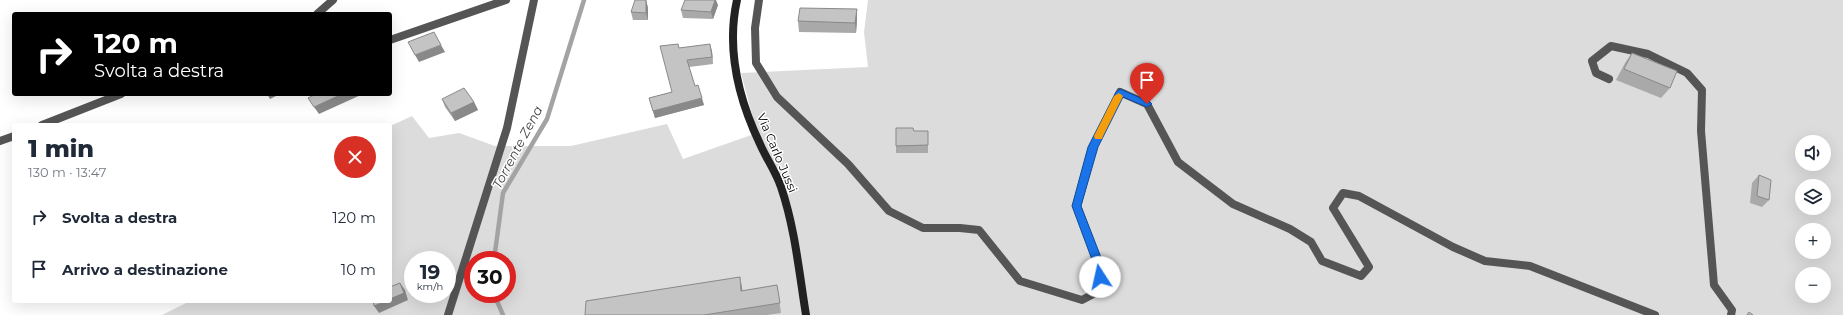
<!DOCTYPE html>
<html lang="it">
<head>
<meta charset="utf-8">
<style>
	:root { --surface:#fff; --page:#f6f6f7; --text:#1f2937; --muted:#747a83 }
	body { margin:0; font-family:Montserrat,sans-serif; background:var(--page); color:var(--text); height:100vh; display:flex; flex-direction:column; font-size:15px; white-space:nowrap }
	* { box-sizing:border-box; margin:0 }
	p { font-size:13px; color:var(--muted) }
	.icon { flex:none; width:22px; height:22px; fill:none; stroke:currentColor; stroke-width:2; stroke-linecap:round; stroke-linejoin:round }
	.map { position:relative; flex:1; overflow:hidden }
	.details { position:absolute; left:12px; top:123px; width:380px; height:180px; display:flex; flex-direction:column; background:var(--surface); border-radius:4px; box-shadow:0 4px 16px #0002 }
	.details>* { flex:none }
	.hud { position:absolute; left:12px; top:12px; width:380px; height:84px; border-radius:4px; box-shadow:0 4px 16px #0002; background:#000; color:#fff; overflow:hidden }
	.controls { position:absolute; left:1795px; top:135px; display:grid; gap:8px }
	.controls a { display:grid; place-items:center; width:36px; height:36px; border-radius:50%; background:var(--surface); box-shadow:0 4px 16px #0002; font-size:20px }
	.speed { position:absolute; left:404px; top:251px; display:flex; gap:8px; font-size:20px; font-weight:700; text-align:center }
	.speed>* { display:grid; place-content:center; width:52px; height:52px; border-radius:50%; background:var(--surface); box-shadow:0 4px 16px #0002; line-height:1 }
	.speed small { font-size:10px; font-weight:400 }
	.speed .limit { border:6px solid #d22; background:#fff; color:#111 }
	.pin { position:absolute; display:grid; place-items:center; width:34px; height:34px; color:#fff; margin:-41px -17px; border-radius:50% 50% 50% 0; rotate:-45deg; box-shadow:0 0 4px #0007 }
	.pin .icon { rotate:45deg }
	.me { position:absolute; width:44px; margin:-22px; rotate:350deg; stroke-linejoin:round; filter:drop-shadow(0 0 3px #0008) }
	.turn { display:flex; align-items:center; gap:14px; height:84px; padding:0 16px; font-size:18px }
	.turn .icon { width:52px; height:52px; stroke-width:2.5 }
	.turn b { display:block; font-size:28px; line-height:34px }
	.round { display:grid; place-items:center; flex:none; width:42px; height:42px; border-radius:21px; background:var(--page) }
	.overview { display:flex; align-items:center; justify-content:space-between; height:68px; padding:0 16px }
	h1 { font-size:24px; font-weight:800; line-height:30px }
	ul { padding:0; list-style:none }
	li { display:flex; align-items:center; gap:12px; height:52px; padding:0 16px }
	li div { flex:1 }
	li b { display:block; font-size:15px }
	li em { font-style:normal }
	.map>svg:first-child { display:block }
	.green { fill:#dcdcdc; fill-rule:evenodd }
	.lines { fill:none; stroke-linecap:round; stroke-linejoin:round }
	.stream { stroke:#a3a3a3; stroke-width:4.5 }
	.street { stroke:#555; stroke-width:8 }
	.secondary { stroke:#222; stroke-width:8 }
	.wall { fill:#a9a9a9 }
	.shaded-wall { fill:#898989 }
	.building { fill:#c4c4c4; stroke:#898989 }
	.route { fill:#1a73e8; stroke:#114b97 }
	.slow { fill:#f59e0b }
	.labels { text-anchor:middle; stroke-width:3; stroke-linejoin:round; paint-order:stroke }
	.street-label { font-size:12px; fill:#000; stroke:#fff }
	.water-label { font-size:13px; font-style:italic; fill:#444; stroke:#fff }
</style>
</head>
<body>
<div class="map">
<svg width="1843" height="315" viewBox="0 0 1843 315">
	<rect width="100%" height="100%" fill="#fff"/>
	<path class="green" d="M868 0H1843V315H162L190 301H390V126L412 116 429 138 459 133 495 146H571L667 124 683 159 757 133 741 73 868 67 864 32ZM1802 142H1824V164H1802ZM1802 186H1824V208H1802ZM1802 230H1824V252H1802ZM413 260H447V294H413ZM473 260H507V294H473ZM1802 274H1824V296H1802Z"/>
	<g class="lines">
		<path class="stream" d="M494 260 503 193 547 119 584 0
			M494 294 503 315"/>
		<path class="street" d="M759 0 755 28 756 63 777 97 848 164 889 211 923 228H960L979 230 1020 281 1082 300 1101 290 1099 265 1077 206 1093 147 1120 92 1147 104 1178 162 1233 204 1290 229 1311 242 1322 261 1361 276 1369 267 1333 208 1343 193 1359 196 1453 247 1485 261 1530 266 1655 315
			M317 14 333 0
			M390 40 506 0
			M1609 79 1596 73 1592 61 1611 46 1648 54 1687 73 1702 90 1701 131 1714 285 1732 310 1731 315
			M42 125 121 94
			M0 141 14 136
			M448 315 507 128 534 0"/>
		<path class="secondary" d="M737 0C726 50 738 98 760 144 766 158 776 172 781 187 795 228 799 272 806 315"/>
	</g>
	<path class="wall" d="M646 0 648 8V20H633L631 12Z
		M718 5 713 19 683 18 681 10Z
		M857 9V20L856 33 799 32 798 21Z
		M679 48 712 51 713 64 689 67 695 86 704 105 655 118 649 98 672 92Z
		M1632 53 1670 88 1661 98 1616 80 1625 63Z
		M442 99 474 102 478 110 455 121 445 107Z
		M896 128 914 131H928V153H896Z
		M1759 175 1769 200 1762 207 1750 203 1752 183Z
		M777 285 781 313 767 315H585L742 287V291Z"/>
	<path class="shaded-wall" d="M646 0 648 8V20L646 13Z
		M715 0H716L718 5 713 19 711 12Z
		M857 9V20L856 33 855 23Z
		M710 44 712 51 713 64 712 57Z
		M441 45 445 52 419 62 415 55Z
		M267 94H280L270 99Z
		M342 94H363L319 114 314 107Z
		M702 98 704 105 655 118 653 111Z
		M474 102 478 110 455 121 451 113Z
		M740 277 742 287 743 301 741 291Z
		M400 283 405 290 408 300 379 313 374 306 386 301H390V299Z"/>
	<path class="building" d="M635 0H646V13L631 12Z
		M685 0H715L711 12 681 10Z
		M800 8 857 9 855 23 798 21Z
		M434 32 441 45 415 55 408 42Z
		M678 44 679 48 710 44 712 57 687 60 695 86 698 85 702 98 653 111 649 98 672 92 660 46Z
		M1632 53 1677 71 1670 88 1624 69Z
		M464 88 474 102 451 113 442 99Z
		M316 94H342L314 107 308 98Z
		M896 128H913L914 131H928V145L896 146Z
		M1759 175 1771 180 1769 200 1757 196Z
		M740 277 741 291 777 285 780 303 704 315H585L586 301Z
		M400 283 404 293 390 299V287Z
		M373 301H386L374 306Z
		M1749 312 1753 315H1747Z"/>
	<path class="route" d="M1120 89 1150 102 1152 104 1147 107 1123 97 1098 147 1081 206 1104 265 1105 277 1103 280H1096L1094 265 1072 206 1088 147 1116 92Z"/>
	<path class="slow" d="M1119 93 1123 96 1103 136 1102 139H1095L1094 136 1114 96Z"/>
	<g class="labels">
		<g class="street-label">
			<text transform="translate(777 153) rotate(67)" y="4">Via Carlo Jussi</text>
		</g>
		<g class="water-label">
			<text transform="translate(517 147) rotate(-62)" y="5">Torrente Zena</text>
		</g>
	</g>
</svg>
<div class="controls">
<a><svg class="icon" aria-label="sound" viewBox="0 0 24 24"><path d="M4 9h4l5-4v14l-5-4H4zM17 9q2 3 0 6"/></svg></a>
<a><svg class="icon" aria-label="layers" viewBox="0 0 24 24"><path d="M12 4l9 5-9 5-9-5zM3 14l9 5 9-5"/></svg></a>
<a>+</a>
<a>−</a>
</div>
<div class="speed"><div>19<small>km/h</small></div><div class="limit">30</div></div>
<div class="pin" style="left:1147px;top:104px;background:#d93025"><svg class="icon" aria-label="arrive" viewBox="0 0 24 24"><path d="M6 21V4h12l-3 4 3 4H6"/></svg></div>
<svg class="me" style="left:1100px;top:277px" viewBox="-20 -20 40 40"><circle r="19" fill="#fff"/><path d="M0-13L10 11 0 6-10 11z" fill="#1a73e8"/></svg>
<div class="hud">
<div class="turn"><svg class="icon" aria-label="right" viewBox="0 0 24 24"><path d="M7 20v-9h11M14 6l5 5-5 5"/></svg><div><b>120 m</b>Svolta a destra</div></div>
</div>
<section class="details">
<div class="overview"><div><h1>1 min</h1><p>130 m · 13:47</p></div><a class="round" style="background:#d93025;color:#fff"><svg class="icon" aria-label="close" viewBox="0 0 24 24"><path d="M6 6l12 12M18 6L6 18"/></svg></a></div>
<ul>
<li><svg class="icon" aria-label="right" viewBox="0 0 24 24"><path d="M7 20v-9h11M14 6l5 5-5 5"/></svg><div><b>Svolta a destra</b></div><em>120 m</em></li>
<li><svg class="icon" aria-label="arrive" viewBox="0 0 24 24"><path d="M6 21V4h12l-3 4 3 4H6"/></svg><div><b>Arrivo a destinazione</b></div><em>10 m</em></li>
</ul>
</section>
</div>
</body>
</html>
